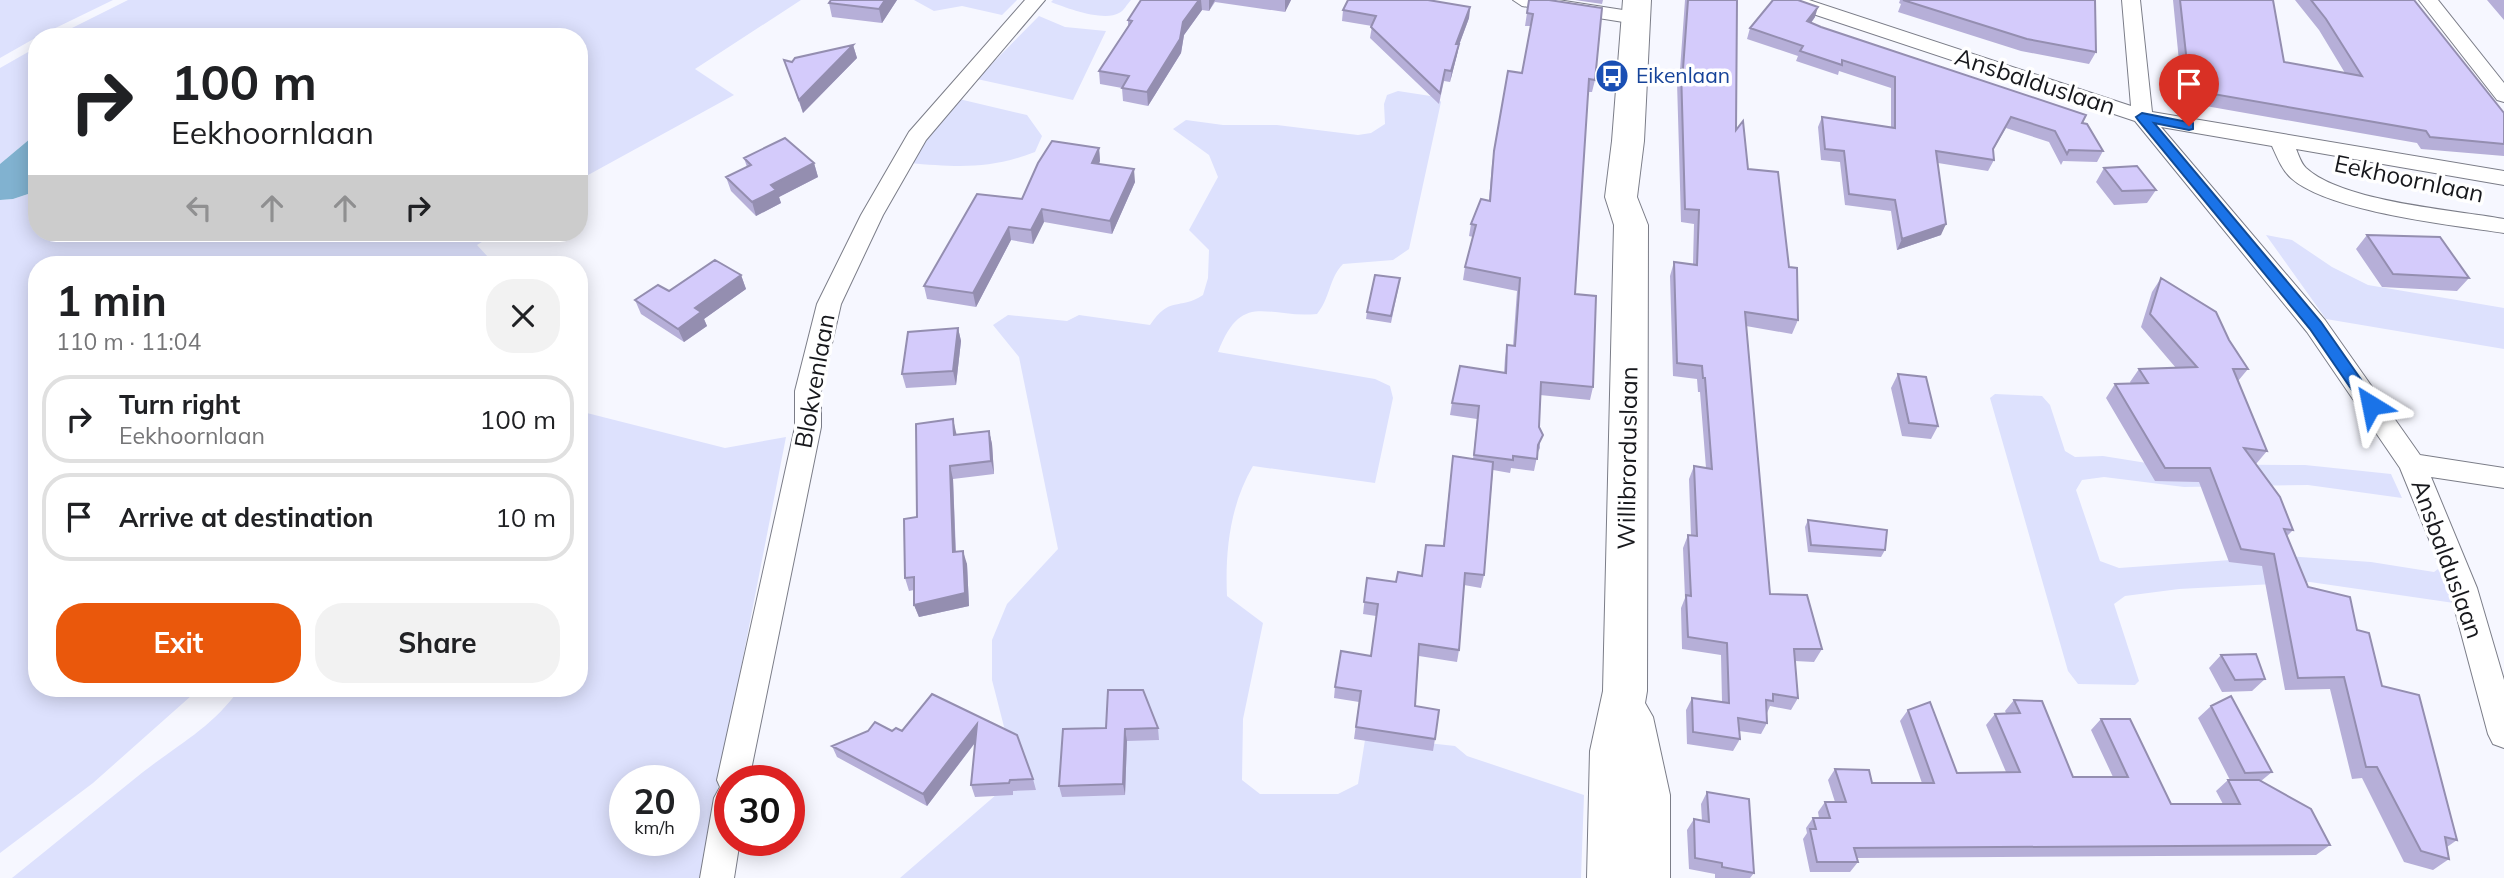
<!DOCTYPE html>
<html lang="en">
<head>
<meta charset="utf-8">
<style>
	:root { --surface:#fff; --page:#f2f2f2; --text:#202124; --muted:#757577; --line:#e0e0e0; --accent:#ea580c }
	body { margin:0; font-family:Mulish,sans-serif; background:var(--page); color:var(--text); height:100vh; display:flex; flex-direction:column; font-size:26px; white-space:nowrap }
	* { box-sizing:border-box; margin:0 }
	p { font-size:23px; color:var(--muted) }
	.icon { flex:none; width:38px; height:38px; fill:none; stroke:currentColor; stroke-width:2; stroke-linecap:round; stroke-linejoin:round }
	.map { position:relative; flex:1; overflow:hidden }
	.panel { position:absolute; left:28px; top:256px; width:560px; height:441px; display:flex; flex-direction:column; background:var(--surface); border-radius:28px; box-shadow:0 4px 18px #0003 }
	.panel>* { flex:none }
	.top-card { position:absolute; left:28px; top:28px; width:560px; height:214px; border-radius:28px; box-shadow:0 4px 18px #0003; background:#fff; color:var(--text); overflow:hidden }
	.speed { position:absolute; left:609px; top:765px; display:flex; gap:14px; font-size:35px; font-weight:700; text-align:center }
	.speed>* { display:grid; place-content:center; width:91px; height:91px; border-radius:50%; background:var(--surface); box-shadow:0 4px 18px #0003; line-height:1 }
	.speed small { font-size:18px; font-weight:400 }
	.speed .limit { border:10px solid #d22; background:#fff; color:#111 }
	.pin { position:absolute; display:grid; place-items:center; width:60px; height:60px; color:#fff; margin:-72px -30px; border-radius:50% 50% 50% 0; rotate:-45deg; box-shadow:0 0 7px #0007 }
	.pin .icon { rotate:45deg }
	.me { position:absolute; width:77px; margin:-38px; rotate:325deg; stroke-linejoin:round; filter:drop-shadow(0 0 5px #0008) }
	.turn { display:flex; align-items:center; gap:24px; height:147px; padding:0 28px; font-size:32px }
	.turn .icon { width:91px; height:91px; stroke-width:2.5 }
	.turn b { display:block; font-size:49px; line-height:60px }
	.lanes { display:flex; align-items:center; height:66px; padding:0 28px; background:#0003; justify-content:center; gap:35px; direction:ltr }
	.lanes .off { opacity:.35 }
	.round { display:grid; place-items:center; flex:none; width:74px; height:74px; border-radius:28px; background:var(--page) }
	.overview { display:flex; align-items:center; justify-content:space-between; height:119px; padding:0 28px }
	h1 { font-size:42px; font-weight:700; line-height:52px }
	.button { display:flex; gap:14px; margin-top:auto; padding:14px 28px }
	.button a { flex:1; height:80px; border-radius:28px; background:var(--accent); color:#fff; font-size:28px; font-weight:700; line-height:80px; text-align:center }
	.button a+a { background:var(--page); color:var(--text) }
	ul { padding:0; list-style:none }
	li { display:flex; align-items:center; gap:21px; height:88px; margin:0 14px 10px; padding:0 14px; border:4px solid var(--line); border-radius:28px }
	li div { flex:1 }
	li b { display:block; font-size:26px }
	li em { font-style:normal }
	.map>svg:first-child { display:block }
	.green { fill:#dde1fd; fill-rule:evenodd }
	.water { fill:#81b2d0 }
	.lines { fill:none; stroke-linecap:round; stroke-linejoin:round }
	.minor-casing { stroke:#7b7d88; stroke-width:2 }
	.secondary-casing { stroke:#7b7d88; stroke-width:2 }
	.minor { fill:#fff; fill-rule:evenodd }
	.secondary { fill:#fff; fill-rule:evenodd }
	.wall { fill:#b6afd8 }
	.shaded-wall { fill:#948eb0 }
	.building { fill:#d4cbfb; stroke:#948eb0; stroke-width:2 }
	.route { fill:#1a73e8; stroke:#114b97; stroke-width:2 }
	.labels { text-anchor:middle; stroke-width:7; stroke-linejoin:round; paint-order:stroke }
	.far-transit-label { font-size:21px; fill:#164399; stroke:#fff; text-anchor:start }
	.street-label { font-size:24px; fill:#17181c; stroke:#fff }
</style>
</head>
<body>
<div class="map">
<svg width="2504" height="878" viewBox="0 0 2504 878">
	<rect width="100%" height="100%" fill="#f6f7ff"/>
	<path class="green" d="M0 0H113L37 37 0 58Z
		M128 0H801L695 69 734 95 579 180V37H54Z
		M914 0H1017L1002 15 962 6 934 11Z
		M1053 0H1131C1127 4 1124 11 1119 13 1104 22 1066 8 1051 2Z
		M1039 16 1065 27 1106 31 1073 100 977 79Z
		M37 47V133L0 164V68Z
		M1398 91 1437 97 1441 102 1409 249 1393 260 1343 264C1329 278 1330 299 1317 314 1267 319 1242 289 1218 352L1375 379 1390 386 1393 398 1375 483 1253 466C1230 505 1225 551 1227 596L1263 623 1243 719 1242 780 1260 794H1338L1358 784 1365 740 1373 737 1455 746 1467 756 1584 795 1581 878H900L997 794 1011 754 992 680V640L1007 604 1058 549 1019 357 993 325 1008 315 1067 321 1079 315 1150 325C1170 295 1178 311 1203 295L1208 278 1209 250 1189 230 1218 177 1209 155 1173 129 1186 120 1223 125H1277L1358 135 1371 133 1385 124 1384 104 1387 95Z
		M959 99 1027 115 1042 136 1035 152C988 170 957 167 908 163L913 153Z
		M37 191V233H496L477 245 488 257 476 264H37V688H200L93 783 0 853V200L13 199Z
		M2266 235 2292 240 2332 267 2368 285 2504 308V349L2326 319Z
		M1995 394 2042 396 2050 405 2065 451 2075 457 2103 456 2153 464 2305 465 2391 474 2402 498 2308 485 2184 487 2104 477 2082 480 2076 490 2100 561 2119 568 2286 556 2371 562 2434 572 2438 569 2454 603 2310 582 2179 589 2125 596 2114 604 2139 681 2135 685 2078 684 2068 671 1990 398Z
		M579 411 725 448 786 437 700 878H12C56 843 99 807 143 772 179 744 213 727 240 688H579ZM625 780H684V840H625Z"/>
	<path class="water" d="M37 133V191L13 199 0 200V164Z"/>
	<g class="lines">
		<defs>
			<path id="minor" d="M1025 0H1045L926 140 883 215 841 304 821 391V427L749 780H730V840H740L734 878H700L714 798 720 787 717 780 795 427V391L817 304 861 215 909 132Z
				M1513 0H1558L1636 12 1646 18 1636 24 1522 6Z
				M1781 0H1809L2131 106 2122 0H2140L2152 112 2504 171V185L2296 149C2299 156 2301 163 2306 168 2343 202 2454 210 2504 219V233C2452 225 2329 212 2291 178 2282 170 2277 157 2272 146L2161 127 2325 320 2420 455 2504 468V488L2431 477 2477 588 2504 680V748L2493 744 2488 734 2449 588 2400 468 2307 332 2135 121 1783 4Z
				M2419 0H2438L2504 83V102L2497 100Z"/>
			<path id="secondary" d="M1623 0H1651L1644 141 1637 197 1648 225 1647 691 1645 703 1653 717 1670 795V878H1587L1590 751 1603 691 1614 225 1605 197 1612 141Z"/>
		</defs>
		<use href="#minor" class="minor-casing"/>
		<use href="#secondary" class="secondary-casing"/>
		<use href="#minor" class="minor"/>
		<use href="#secondary" class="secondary"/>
	</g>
	<path class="wall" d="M831 0H897L882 23 832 17 829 3Z
		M1141 0H1291L1285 12 1215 2 1209 11 1202 10 1184 35 1181 53 1148 106 1123 101 1122 88 1100 84 1099 71 1128 26V20Z
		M1529 0 1595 80 1592 92H1588L1575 294 1593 387 1590 400 1540 395V448L1538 452 1534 471 1511 468 1510 473 1493 470 1484 575 1481 588 1464 585 1459 650 1457 662 1419 656 1415 706 1435 739 1433 751 1354 739 1359 702 1334 698 1335 687 1371 656 1376 616 1363 614 1367 578 1396 582 1421 576 1443 546 1453 456 1473 459 1477 419 1450 415 1452 403 1504 373 1505 358 1507 345 1513 346 1517 291 1463 280 1465 267 1473 237 1469 236 1471 224 1489 200 1492 164 1508 71 1522 73 1531 26H1525Z
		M1575 0H1603L1602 4Z
		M1685 0H1737L1736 130 1748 169 1789 267 1798 320 1792 334 1746 326 1770 594 1822 649 1814 662 1795 661 1798 698 1791 710 1770 706 1767 713V723L1761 734 1739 731 1740 739 1733 751 1687 744 1686 710 1692 698 1722 702 1721 655 1682 649 1681 608 1685 598 1683 548 1688 535H1691L1689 479 1694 466 1706 468 1700 392H1698L1697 379 1673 376 1670 276 1674 262 1693 264 1694 224 1681 222 1679 150 1677 82 1680 70Z
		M1900 0H2095L2096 52 2089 64 2021 51 1898 12 1901 4 1899 3Z
		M2173 0H2273L2284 62 2345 73 2319 30 2295 0H2414L2504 113V156L2421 149 2417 143 2183 102Z
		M2487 0H2504V20Z
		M1470 7 1469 18 1459 45 1457 55 1450 82 1444 81 1439 104 1370 38 1372 26 1342 21 1343 10Z
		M1815 17 1811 23 1821 27 2082 123 2103 151 2097 162 2063 161 2061 165 2049 142 2006 128 1993 150 1994 160 1988 171 1938 163 1941 235 1897 250 1891 211 1845 205 1840 162 1821 160 1818 127 1822 117 1891 127V88L1839 71 1838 75 1796 61 1798 56 1747 39 1750 28Z
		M853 45 857 58 803 113 784 60 792 62Z
		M1099 148 1100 161 1099 164 1135 182 1112 234 1044 222 1033 244 1011 240 976 307 927 299 924 286 1022 199Z
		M744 158 814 163 818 177 779 197 781 203 756 216 731 191 726 177 747 167Z
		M2104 168 2156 190 2147 203 2114 205 2096 182Z
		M2367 235 2469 278 2457 291 2382 287 2356 249Z
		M741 275 746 289 704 319 707 326 684 342 641 314 635 300 669 291Z
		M2161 278 2229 340 2248 369 2238 381 2267 451 2256 464 2293 530 2287 536 2308 587 2357 630 2382 686 2457 840 2447 847 2449 859 2433 870 2404 862 2362 778 2352 779 2330 689 2285 690 2262 566 2229 562 2199 482 2155 481 2106 398 2115 384H2131L2130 382 2139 369 2176 368 2141 327 2152 292Z
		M1399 285 1391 323 1366 319 1367 312Z
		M958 328 961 341 956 385 906 388 902 374Z
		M1898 374 1938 426 1931 439 1902 436 1891 388Z
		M989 431 992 444 994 474 953 479 956 552 967 564 969 606 919 617 914 605V590L909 591 905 578 917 517 956 432 957 435Z
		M1808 520 1885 550 1881 557 1808 552 1805 527Z
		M2221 655 2265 679 2252 691 2222 692 2209 668Z
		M932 694 1033 779 1036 790 1013 791V795L975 797 971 785 975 743 927 806 837 757 832 746 892 731H902Z
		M2014 700 2073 777H2113L2091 730 2101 719 2171 804H2223L2216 791 2228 780H2230L2198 718 2211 706 2272 772 2261 781 2330 845 2316 855 1857 858 1858 862 1850 872H1810L1803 839 1807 833 1806 828 1813 818H1819L1818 812 1825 802H1835L1828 780 1835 769 1872 783H1922L1900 721 1908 710 1957 773 2006 772 1986 725 1995 714 2006 713 2005 711Z
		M1158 728 1159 740 1127 741 1125 795 1062 797 1059 786 1063 729Z
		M1707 792 1754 873 1750 878H1715V874L1689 869 1687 830 1694 819 1702 821 1701 804Z"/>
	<path class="shaded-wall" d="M885 0H897L882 23 879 9Z
		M1199 0H1201L1202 10 1184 35 1181 53 1148 106 1147 92 1183 22Z
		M1209 0H1215L1209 11Z
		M1285 0H1291L1285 12Z
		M1470 7 1469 18 1459 45 1457 55 1450 82 1456 44Z
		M1818 7 1815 17 1804 32 1807 21Z
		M853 45 857 58 803 113 799 100Z
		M1099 148 1100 161 1093 176 1092 163Z
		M814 163 818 177 779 197 781 203 756 216 752 202 771 185Z
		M1134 169 1135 182 1112 234 1110 221Z
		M1042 209 1044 222 1033 244 1031 230Z
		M1946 224 1941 235 1897 250 1902 239Z
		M1009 227 1011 240 976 307 973 293Z
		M741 275 746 289 704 319 707 326 684 342 678 329 695 308Z
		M958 328 961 341 956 385 953 371Z
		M953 419 956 432 957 449 954 435Z
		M989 431 992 444 994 474 991 461Z
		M950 466 953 479 956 565 953 552Z
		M963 551 967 564 969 606 919 617 914 605Z
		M977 724 980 736 927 806 923 794Z
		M1125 729 1127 741 1125 795 1123 784Z"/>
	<path class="building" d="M831 0H885L879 9 829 3Z
		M1141 0H1199L1183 22 1180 39 1147 92 1122 88 1129 76 1099 71 1132 21 1128 20Z
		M1348 0H1428L1470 7 1456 44H1459L1451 71 1445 70 1440 93 1371 27 1376 16 1343 10Z
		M1529 0H1549L1602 8 1595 80 1589 79 1575 294 1596 296 1593 387 1541 382 1539 427 1543 435 1538 445 1537 459 1513 456V460L1474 455 1479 406 1452 403 1460 366 1506 373 1507 345 1515 346 1520 278 1465 267 1476 225 1471 224 1481 199 1490 201 1494 151 1508 71 1522 73 1533 14 1527 13Z
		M1688 0H1737L1736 130 1743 121 1748 169 1778 172 1789 267 1797 268 1798 320 1745 312 1770 594 1807 595 1822 649H1794L1798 698 1773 694V701L1766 700 1767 723 1738 718 1740 739 1693 732 1692 698 1729 703 1727 643 1688 637 1686 595 1691 596 1688 535 1697 536 1694 466 1712 469 1705 378H1703L1702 366 1677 363 1674 262 1697 265 1699 210 1685 209 1681 69H1683Z
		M1773 0H1798L1818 7 1807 21 1821 27 2086 115 2082 123 2087 124 2103 151 2069 150 2067 154 2055 131 2011 117 1993 149 1994 160 1936 151 1946 224 1902 239 1895 200 1849 194 1844 151 1825 149 1822 117 1895 128V77L1842 60V65L1800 51 1803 46 1750 28Z
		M1903 0H2095L2096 52 2027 39Z
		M2180 0H2273L2284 62 2362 76 2326 19 2311 0H2414L2504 113V144L2430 137 2426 131 2190 90Z
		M853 45 799 100 784 60 792 62 795 58Z
		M785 138 814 163 771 185 776 190 752 202 726 177 751 165 744 158Z
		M1052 141 1099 148 1092 163 1134 169 1110 221 1042 209 1031 230 1009 227 973 293 924 286 977 194 1022 199 1038 163Z
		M2137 166 2156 190 2122 191 2104 168Z
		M2367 235 2440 237 2469 278 2393 274Z
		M715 260 741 275 695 308 701 312 678 329 635 300 658 285 669 291Z
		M1375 275 1400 278 1391 316 1367 312Z
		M2161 278 2216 312 2229 340 2248 369H2233L2267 451 2244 448 2280 497 2293 530 2284 529 2308 587 2350 597 2357 630 2369 633 2382 686 2419 695 2457 840 2445 837 2449 859 2421 851 2377 767H2366L2344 677 2298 678 2274 554 2241 549 2210 468H2165L2115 384 2148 383 2139 369 2197 367 2150 314Z
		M958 328 953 371 902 374 908 332Z
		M1898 374 1926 377 1938 426 1909 423Z
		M953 419 954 435 989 431 991 461 950 466 953 552 963 551 965 593 914 605V577L905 578 904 519 917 517 916 424Z
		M1453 456 1493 462 1484 575 1465 573 1459 650 1419 644 1415 706 1439 710 1435 739 1356 727 1361 691 1335 687 1341 651 1371 656 1378 604 1364 602 1367 578 1396 582 1398 572 1422 576 1426 545 1444 546Z
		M1808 520 1887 530 1885 550 1811 545Z
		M2256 654 2265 679 2235 680 2221 655Z
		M1108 690H1143L1158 728 1125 729 1123 784 1059 786 1063 729 1106 728Z
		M932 694 1017 735 1033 779 1010 780 1009 783 971 785 977 724 923 794 832 746 868 731 875 722 892 731 896 728 902 731Z
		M2231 696 2272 772 2245 773 2211 706Z
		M2014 700 2042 701 2073 777H2128L2101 719H2130L2171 804H2240L2228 780H2259L2311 809 2330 845 1854 848 1858 862H1817L1810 829H1816L1813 818H1830L1825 802H1846L1835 769 1869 770 1872 783H1934L1908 710 1930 702 1957 773 2020 772 1995 714 2020 713Z
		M1707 792 1749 799 1754 873 1722 867V863L1695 858 1694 819 1709 822Z"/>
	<path class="route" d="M2142 113 2193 123V129L2189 130 2154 123 2321 322 2376 401 2379 405 2376 409H2365L2310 329 2138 120 2136 117Z"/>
	<defs>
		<symbol id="bus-disc" viewBox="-11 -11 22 22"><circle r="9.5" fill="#1a4fb4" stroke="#fff"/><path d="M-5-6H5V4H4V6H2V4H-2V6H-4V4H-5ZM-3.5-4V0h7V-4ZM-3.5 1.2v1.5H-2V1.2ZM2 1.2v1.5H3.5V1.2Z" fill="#fff"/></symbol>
	</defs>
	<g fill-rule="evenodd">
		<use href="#bus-disc" x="1593" y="57" width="38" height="38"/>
	</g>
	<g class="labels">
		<g class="far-transit-label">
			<text x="1636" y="83">Eikenlaan</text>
		</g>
		<g class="street-label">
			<text transform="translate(2035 82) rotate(18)" y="8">Ansbalduslaan</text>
			<text transform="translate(2409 179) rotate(12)" y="8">Eekhoornlaan</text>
			<text transform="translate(815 381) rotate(-80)" y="8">Blokvenlaan</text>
			<text transform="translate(1628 458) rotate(-89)" y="8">Willibrorduslaan</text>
			<text transform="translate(2447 559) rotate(70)" y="8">Ansbalduslaan</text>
		</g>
	</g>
</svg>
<div class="speed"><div>20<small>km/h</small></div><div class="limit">30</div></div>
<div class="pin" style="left:2189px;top:126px;background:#d93025"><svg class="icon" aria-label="arrive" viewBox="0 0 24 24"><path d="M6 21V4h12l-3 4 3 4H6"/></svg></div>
<svg class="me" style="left:2371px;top:405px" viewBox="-20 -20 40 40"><path d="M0-17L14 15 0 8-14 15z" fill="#1a73e8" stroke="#fff" stroke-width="4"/></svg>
<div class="top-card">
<div class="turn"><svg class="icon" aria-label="right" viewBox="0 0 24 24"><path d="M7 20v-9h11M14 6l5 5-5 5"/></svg><div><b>100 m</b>Eekhoornlaan</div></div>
<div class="lanes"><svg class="icon off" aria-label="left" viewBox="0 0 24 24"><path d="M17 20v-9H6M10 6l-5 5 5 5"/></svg><svg class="icon off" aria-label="ahead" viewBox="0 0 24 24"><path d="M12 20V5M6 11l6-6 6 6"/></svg><svg class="icon off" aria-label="ahead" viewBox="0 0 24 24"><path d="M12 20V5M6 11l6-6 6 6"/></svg><svg class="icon" aria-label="right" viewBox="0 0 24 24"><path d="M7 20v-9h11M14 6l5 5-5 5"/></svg></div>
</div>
<section class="panel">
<div class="overview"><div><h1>1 min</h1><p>110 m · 11:04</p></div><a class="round"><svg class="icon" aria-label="close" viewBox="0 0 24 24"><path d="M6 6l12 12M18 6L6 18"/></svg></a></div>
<ul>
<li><svg class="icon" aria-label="right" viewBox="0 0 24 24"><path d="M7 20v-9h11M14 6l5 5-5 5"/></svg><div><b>Turn right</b><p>Eekhoornlaan</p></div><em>100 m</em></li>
<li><svg class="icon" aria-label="arrive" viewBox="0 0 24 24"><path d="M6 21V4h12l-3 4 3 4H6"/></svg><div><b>Arrive at destination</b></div><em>10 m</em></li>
</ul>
<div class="button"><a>Exit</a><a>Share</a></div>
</section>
</div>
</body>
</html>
